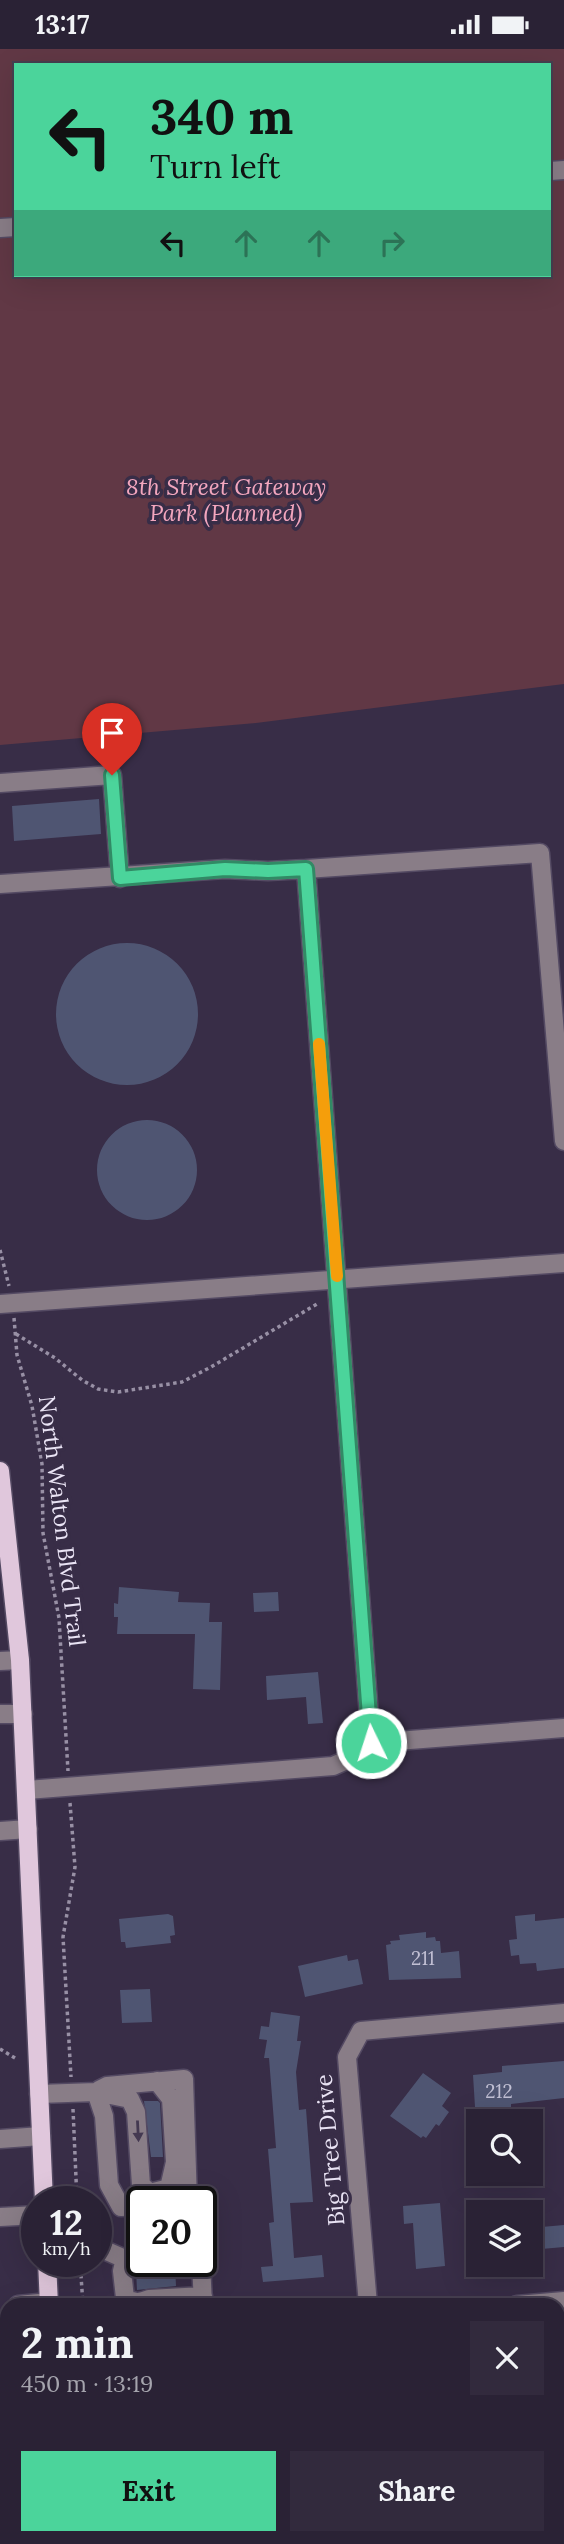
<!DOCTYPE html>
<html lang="en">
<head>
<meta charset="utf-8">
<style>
	:root { --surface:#2a2235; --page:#322a3d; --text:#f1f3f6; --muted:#a5a4ad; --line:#463f50; --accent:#4bd49b }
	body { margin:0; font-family:Lora,serif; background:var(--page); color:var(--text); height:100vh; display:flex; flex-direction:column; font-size:26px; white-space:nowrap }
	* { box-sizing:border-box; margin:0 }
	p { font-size:23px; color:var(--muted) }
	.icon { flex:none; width:38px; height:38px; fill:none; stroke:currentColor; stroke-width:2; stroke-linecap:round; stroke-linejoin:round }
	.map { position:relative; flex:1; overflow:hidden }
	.panel { position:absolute; left:0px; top:2249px; width:565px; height:247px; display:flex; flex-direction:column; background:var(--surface); border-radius:21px 21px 0 0; box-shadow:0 7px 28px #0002,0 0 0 2px var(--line) }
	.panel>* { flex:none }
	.guide { position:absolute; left:14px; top:14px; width:537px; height:214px; border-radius:0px; box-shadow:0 7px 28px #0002,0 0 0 2px var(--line); background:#4bd49b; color:#111; overflow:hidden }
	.buttons { position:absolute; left:466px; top:2060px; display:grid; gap:14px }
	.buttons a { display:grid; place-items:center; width:77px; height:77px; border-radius:0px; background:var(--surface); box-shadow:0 7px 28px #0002,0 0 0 2px var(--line); font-size:35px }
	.speed { position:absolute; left:21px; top:2137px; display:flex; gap:14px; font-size:35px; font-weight:700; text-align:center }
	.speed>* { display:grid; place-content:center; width:91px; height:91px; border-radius:50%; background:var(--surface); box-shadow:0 7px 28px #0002,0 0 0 2px var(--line); line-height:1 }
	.speed small { font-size:18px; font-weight:400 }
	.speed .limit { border:4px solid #111; border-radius:10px; background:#fff; color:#111 }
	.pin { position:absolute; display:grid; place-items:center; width:60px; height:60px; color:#fff; margin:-72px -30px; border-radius:50% 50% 50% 0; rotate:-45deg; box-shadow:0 0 7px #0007 }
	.pin .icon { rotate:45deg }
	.me { position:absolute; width:77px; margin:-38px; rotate:356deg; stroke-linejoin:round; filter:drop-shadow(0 0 5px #0008) }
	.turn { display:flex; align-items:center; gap:24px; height:147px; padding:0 21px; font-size:32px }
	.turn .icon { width:91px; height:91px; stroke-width:2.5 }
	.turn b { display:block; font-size:49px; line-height:60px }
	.lanes { display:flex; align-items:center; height:66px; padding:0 21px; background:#0003; justify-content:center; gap:35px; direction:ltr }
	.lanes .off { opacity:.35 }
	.round { display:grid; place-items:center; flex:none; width:74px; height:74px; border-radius:0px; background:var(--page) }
	.head { display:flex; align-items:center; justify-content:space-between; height:119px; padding:0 21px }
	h1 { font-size:42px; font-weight:700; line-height:52px }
	.action { display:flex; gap:14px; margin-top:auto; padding:14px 21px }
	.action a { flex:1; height:80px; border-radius:0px; background:var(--accent); color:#111; font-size:28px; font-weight:700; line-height:80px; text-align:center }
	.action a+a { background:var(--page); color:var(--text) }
	.status { display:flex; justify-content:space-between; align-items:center; height:49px; padding:0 35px; background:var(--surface); direction:ltr }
	.status svg { height:19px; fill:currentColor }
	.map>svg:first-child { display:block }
	.green { fill:#613845; fill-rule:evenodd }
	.building { fill:#4f5572 }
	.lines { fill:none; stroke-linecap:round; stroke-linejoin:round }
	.minor-casing { stroke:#544a63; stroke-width:21 }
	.major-casing { stroke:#544a63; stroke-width:21 }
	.path { stroke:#9890a5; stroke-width:3.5; stroke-dasharray:3.5 3.5; stroke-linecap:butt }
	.minor { stroke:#897d87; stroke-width:18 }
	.major { stroke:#e0c7dc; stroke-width:18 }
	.oneway { fill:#443951 }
	.route-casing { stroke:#318a65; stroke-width:18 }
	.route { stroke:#4bd49b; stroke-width:12 }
	.slow { stroke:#f59e0b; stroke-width:12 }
	.labels { text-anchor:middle; stroke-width:7; stroke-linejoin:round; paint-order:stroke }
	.number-label { font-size:19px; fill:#c2c0d4 }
	.park-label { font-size:23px; font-style:italic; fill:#f3a6be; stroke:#382d47 }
	.street-label { font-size:23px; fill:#e9e3f4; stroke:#382d47 }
</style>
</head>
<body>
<div class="status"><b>13:17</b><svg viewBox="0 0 49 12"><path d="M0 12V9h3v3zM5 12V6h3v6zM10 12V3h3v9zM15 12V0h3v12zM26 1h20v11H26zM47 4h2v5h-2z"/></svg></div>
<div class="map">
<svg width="564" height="2495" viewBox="0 0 564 2495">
	<rect width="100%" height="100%" fill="#382d47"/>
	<path class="green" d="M0 0H564V635L256 674 0 696ZM16 16H550V226H16Z"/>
	<path class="building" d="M99 750 101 785 14 792 12 757Z
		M56 965a71 71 0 1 1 142 0a71 71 0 1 1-142 0Z
		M97 1121a50 50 0 1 1 100 0a50 50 0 1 1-100 0Z
		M119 1538 179 1543 178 1553 210 1554 209 1573H222L220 1641 193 1640 195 1585H117L118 1568H114V1554L118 1555Z
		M278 1543 279 1562 254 1563 253 1544Z
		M318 1623 323 1674 308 1675 306 1648 267 1651 266 1627Z
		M168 1865 173 1867 175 1886 170 1887 171 1894 126 1899 125 1893H121L119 1870Z
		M535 1865V1872L564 1869V1919L537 1922 536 1914 520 1915 519 1906 511 1907 509 1891 517 1890 515 1867Z
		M426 1883V1889L435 1888 436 1892H440L441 1904 459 1902 461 1929 389 1931 386 1896 391 1895 390 1892 400 1891 399 1886Z
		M347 1906 348 1912 358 1910 363 1935 305 1948 298 1917Z
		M150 1940 152 1973 122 1974 120 1941Z
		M271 1963 300 1967 297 1992H301L296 2023 299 2061 306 2060 313 2153 290 2154 294 2209 322 2206 324 2228 263 2233 261 2218 273 2217 269 2174 274 2173 268 2100 276 2099 269 2009H264L267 1991 259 1990 261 1977 269 1978Z
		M564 2012V2049L511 2055V2063L481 2068 480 2058H475L473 2026 502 2023V2017Z
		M423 2024 451 2044 442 2057 449 2063 439 2077 436 2075 426 2089 423 2087 421 2089 390 2067Z
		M144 2052H158L160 2054 163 2108H151Z
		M440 2154 445 2217 416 2220 413 2174 404 2175 403 2157Z
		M564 2176V2198L530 2201V2179Z
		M175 2216 176 2237 137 2241 136 2220Z"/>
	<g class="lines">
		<defs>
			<path id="minor" d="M550 122 564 121
				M0 179 16 178
				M0 734 112 726 120 829
				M306 820 371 1694
				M0 835 225 820 268 822 306 820 540 804 564 1092
				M0 1255 564 1214
				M0 1612 20 1611
				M0 1665H23
				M27 1741 333 1717 356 1707 371 1694 564 1679
				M0 1782 28 1780
				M99 2041 107 2037 184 2030 188 2152
				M96 2043 104 2067 109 2136 121 2158 142 2157
				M39 2045 96 2043 130 2050 136 2063 141 2136 150 2144 169 2139 175 2113 171 2050 157 2032
				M0 2090 41 2087
				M0 2168 37 2166
				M96 2201 102 2200 125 2210
				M142 2207 125 2210 122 2222 125 2249C134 2254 140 2254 149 2250L203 2247
				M201 2212 203 2256
				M18 2256 49 2253
				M368 2256 347 2008 361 1982 564 1964
				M517 2256 564 2252
				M0 2312 7 2311
				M558 2383 564 2382
				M242 2488 243 2495
				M498 2488V2495"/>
			<path id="major" d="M0 1422 20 1611 44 2152
				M47 2212 49 2256
				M59 2488V2495
				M545 2495 564 2493"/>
		</defs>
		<use href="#minor" class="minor-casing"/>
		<use href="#major" class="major-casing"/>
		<path class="path" d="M0 1201 9 1237
			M14 1269 17 1306 32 1357 42 1415 43 1484 59 1569 68 1722
			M16 1285 55 1309 82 1331 98 1340 118 1343 182 1333 211 1318 317 1255
			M70 1754 75 1818 63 1888 71 2028
			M0 2000 15 2009
			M73 2060 77 2152
			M80 2212 83 2256
			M91 2495 99 2493"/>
		<use href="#minor" class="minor"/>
		<use href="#major" class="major"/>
	</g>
	<defs><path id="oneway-solid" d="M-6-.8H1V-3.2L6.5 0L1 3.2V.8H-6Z" transform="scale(1.75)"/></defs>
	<use class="oneway" href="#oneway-solid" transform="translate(138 2082) rotate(87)"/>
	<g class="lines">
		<defs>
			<path id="route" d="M112 726 120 829 225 820 268 822 306 820 371 1694"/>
		</defs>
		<use href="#route" class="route-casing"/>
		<use href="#route" class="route"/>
		<path class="slow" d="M319 995 337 1227"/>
	</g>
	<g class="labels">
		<g class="number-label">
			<text x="423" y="1916">211</text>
			<text x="499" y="2049">212</text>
		</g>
		<g class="park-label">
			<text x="226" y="446">8th Street Gateway<tspan x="226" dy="26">Park (Planned)</tspan></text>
		</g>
		<g class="street-label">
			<text transform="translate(62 1472) rotate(83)" y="8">North Walton Blvd Trail</text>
			<text transform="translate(330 2101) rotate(-95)" y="8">Big Tree Drive</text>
		</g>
	</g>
</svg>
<div class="buttons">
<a><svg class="icon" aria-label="search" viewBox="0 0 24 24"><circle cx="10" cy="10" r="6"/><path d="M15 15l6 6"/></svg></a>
<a><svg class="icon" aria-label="layers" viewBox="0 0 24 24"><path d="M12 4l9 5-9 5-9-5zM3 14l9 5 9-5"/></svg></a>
</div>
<div class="speed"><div>12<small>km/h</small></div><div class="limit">20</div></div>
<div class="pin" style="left:112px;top:726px;background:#d93025"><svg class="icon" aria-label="arrive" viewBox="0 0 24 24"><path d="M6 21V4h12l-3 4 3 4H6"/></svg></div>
<svg class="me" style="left:371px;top:1694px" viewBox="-20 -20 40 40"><circle r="17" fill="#4bd49b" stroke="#fff" stroke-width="3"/><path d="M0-11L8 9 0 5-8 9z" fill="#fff"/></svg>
<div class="guide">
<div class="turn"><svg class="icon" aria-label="left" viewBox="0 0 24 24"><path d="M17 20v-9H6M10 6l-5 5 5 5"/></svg><div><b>340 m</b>Turn left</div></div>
<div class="lanes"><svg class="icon" aria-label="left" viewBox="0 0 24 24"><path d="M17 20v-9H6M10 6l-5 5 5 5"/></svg><svg class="icon off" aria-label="ahead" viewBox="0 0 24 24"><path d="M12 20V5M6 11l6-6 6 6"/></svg><svg class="icon off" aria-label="ahead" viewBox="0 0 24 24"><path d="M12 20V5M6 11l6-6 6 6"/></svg><svg class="icon off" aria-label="right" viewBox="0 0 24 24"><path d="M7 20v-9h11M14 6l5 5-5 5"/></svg></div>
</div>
<section class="panel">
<div class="head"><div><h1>2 min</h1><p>450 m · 13:19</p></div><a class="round"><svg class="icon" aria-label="close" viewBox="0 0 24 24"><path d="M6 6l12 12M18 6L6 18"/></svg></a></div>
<div class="action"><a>Exit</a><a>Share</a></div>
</section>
</div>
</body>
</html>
